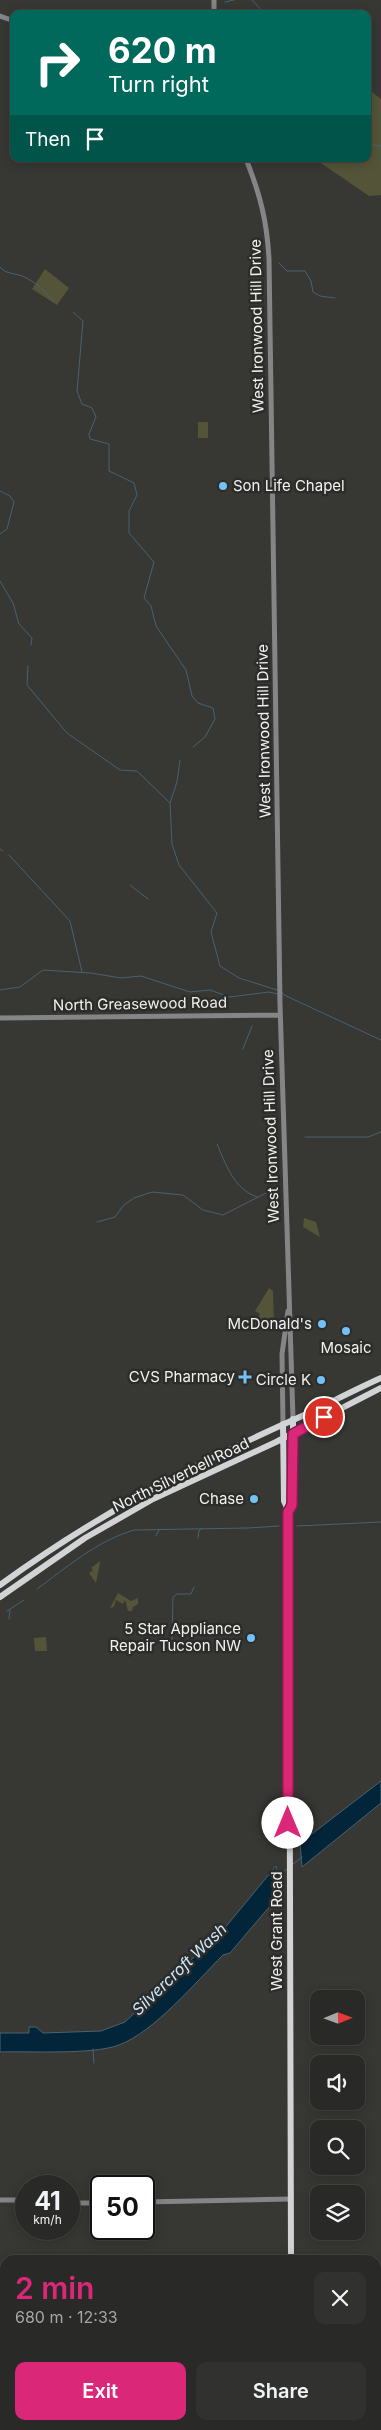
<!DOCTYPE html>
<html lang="en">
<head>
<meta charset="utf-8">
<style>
	:root { --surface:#292927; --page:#31312f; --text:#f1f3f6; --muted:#a5a6a7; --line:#454544; --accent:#db2777 }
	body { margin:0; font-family:Inter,sans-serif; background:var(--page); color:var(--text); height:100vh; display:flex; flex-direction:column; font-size:19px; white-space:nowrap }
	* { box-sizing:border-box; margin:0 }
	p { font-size:16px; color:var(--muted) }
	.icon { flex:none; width:28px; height:28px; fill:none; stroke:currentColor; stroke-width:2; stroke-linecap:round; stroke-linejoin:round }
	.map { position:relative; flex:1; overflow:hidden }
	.sheet { position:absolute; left:0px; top:2255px; width:381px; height:175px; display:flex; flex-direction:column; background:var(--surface); border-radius:15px 15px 0 0; box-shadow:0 2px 12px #0003,0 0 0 1px var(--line) }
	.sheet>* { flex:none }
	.guide { position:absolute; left:10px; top:10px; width:361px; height:152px; border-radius:10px; box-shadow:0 2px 12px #0003,0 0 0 1px var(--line); background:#00695c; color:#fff; overflow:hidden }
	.needle { width:32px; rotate:89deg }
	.controls { position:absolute; left:310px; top:1990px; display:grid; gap:10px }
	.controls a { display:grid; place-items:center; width:55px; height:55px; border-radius:10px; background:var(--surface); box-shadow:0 2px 12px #0003,0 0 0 1px var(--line); font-size:25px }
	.speed { position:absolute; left:15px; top:2175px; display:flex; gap:10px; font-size:25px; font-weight:700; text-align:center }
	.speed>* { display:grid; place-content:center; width:65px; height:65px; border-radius:50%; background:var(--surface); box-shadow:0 2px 12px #0003,0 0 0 1px var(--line); line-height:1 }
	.speed small { font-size:12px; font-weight:400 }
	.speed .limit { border:2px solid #111; border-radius:8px; background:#fff; color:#111 }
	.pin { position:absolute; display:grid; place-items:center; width:42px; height:42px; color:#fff; margin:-21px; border:2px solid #fff; border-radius:50%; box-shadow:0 1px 5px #0007 }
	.me { position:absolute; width:55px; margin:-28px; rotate:0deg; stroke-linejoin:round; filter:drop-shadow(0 0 4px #0008) }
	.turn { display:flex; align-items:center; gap:18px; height:105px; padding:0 15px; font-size:22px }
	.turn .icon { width:65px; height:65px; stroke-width:2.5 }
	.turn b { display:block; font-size:35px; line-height:42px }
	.then { display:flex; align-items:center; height:48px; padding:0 15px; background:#0003; gap:10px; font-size:19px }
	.round { display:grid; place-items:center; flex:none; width:52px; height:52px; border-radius:10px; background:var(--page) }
	.head { display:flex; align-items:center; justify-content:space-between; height:85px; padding:0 15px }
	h1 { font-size:30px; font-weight:600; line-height:38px; color:var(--accent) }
	.cta { display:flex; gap:10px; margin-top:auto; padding:10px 15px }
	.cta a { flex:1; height:58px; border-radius:10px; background:var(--accent); color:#fff; font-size:20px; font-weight:600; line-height:58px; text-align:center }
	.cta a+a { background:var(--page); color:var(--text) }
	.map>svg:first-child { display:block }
	.green { fill:#545439 }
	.water { fill:#032539; stroke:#4a6270 }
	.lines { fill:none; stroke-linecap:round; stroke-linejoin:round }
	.stream { stroke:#4a6270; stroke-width:1 }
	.minor { stroke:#848586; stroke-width:5 }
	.major { stroke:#d1d3d5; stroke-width:6 }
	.route-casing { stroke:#8e194d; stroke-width:12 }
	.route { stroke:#db2777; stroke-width:9 }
	.poi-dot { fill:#73c1f6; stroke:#2c2d2a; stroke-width:2 }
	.labels { text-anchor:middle; stroke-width:5; stroke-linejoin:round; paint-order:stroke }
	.street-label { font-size:15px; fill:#f1f1ef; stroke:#2c2d2a }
	.poi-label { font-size:15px; fill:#f1f1ef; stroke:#2c2d2a; text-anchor:end }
	.water-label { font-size:16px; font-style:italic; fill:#cce6fa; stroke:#2c2d2a }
</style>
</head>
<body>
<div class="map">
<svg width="381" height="2430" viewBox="0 0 381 2430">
	<rect width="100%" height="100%" fill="#373734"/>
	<path class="green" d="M368 89 381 99V195L369 196 315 159H368Z
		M45 269 69 288 57 305 32 289Z
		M198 422H208V438H198Z
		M304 1218 316 1222 320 1237 303 1227Z
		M269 1288 273 1291 274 1327H252L260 1314 255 1311Z
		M100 1561V1563L96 1583 89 1573 93 1570 91 1568Z
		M118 1593 131 1601 138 1598V1604L133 1607 132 1611H128L125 1600 123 1604 116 1600 114 1607 110 1608Z
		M46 1637 47 1651H35L34 1638Z
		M381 2331V2425L372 2430H301V2425H376V2333Z
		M0 2389H5V2425H280L208 2430 207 2428 197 2430H0Z"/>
	<path class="water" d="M381 1781V1803L302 1867 300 1843Z
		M276 1866 278 1893 270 1906 230 1953 223 1955C196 1982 154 2032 119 2045 92 2055 30 2051 0 2052V2033H29V2027H36L43 2033 101 2031 125 2022 223 1930Z
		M381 2361V2419L376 2421V2364Z
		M29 2425H369L353 2430H199L164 2426 128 2430H21Z"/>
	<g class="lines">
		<path class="stream" d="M252 0 265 14
			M225 2 234 0
			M368 139 371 145 381 146
			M279 263 287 271H305L311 281 313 292 320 296 335 298
			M0 267C5 274 14 273 22 276 36 282 45 291 54 302
			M73 312 83 321 77 391 82 404 92 408 96 417 89 434 90 439 109 444V471L134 483 137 495 129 511V533L154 562 144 598 151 606 156 626 186 670 192 696 198 703 213 708 215 719 205 737 193 747
			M0 491 10 496 14 502 7 529 0 534
			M0 581 13 603 19 624 32 638 31 645
			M28 666 27 685 67 733 120 770 137 771 170 803 172 844 179 865 217 913 211 932 220 966 239 978 277 990
			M170 803 177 782 180 760
			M0 849 3 851
			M9 855 70 921 82 972
			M130 885 148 899
			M0 990 20 987 43 970 91 973 121 978 141 976 190 992 210 990 230 997 269 992 278 994
			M281 991 284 995
			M284 995 381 1040
			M243 1049 252 1026
			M305 1137H368L381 1132
			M217 1144C226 1165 234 1189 257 1197
			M97 1222 115 1217 124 1205 134 1198 152 1192 183 1195 203 1210 223 1215 272 1190
			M297 1526 381 1522
			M156 1536 159 1530
			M198 1538 199 1531 202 1528
			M37 1589C67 1567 97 1541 134 1530L248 1528 279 1526
			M7 1611 24 1600
			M9 1619 10 1610
			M172 1640 173 1597 177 1594H191L194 1587
			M293 1864 302 1857
			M276 1878 288 1868
			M93 2049 94 2063"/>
		<path class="minor" d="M214 14V0
			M0 16 14 21
			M246 159C260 194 267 221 269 259L280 1004 293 1419
			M0 1018 280 1015
			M283 1424 282 1354 288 1311
			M0 2200H26
			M144 2202 291 2199
			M69 2203H101"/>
		<path class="major" d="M283 1424 284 1501 289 1512V1535L291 2260
			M289 1512 293 1505V1419
			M0 1585C96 1515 194 1464 302 1416 328 1404 354 1390 381 1378
			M0 1597 85 1538 153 1499 276 1442 381 1388
			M286 2430V2425
			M291 2430V2425"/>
	</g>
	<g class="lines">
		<defs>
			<path id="route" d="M288 1823V1512L292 1505 293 1434 324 1417"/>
		</defs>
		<use href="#route" class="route-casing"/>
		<use href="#route" class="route"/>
	</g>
	<g class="poi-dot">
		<circle cx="223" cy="486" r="5"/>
		<circle cx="322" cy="1324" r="5"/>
		<circle cx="346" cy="1331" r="5"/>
		<path d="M242.5 1369.5h5v5h5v5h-5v5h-5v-5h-5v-5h5z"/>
		<circle cx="321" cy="1380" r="5"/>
		<circle cx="254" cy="1499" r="5"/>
		<circle cx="251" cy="1638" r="5"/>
	</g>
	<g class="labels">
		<g class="street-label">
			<text transform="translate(257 326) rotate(-91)" y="5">West Ironwood Hill Drive</text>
			<text transform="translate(264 731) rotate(-91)" y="5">West Ironwood Hill Drive</text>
			<text transform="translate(140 1004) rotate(-1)" y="5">North Greasewood Road</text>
			<text transform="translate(271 1136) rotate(-92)" y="5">West Ironwood Hill Drive</text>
			<text transform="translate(181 1475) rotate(-26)" y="5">North Silverbell Road</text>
			<text transform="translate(277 1931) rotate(-90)" y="5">West Grant Road</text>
		</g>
		<g class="poi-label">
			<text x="233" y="491" text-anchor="start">Son Life Chapel</text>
			<text x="312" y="1329">McDonald's</text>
			<text x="346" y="1353" text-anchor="middle">Mosaic</text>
			<text x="235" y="1382">CVS Pharmacy</text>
			<text x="311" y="1385">Circle K</text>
			<text x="244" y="1504">Chase</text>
			<text x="241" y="1634">5 Star Appliance<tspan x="241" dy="17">Repair Tucson NW</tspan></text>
		</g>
		<g class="water-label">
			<text transform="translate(179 1969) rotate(-44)" y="6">Silvercroft Wash</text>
		</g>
	</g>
</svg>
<div class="controls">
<a><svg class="needle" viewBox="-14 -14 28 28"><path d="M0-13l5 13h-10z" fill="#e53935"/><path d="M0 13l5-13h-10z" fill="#a5a6a7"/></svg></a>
<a><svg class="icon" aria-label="sound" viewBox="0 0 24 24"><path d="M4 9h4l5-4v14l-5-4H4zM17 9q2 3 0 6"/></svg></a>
<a><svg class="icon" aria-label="search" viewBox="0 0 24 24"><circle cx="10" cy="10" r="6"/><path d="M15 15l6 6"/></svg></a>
<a><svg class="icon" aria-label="layers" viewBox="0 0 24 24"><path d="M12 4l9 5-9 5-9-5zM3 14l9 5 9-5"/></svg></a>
</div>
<div class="speed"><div>41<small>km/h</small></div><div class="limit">50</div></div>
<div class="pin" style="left:324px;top:1417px;background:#d93025"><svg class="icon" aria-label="arrive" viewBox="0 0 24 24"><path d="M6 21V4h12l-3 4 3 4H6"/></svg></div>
<svg class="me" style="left:288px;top:1823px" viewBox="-20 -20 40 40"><circle r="19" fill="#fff"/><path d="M0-13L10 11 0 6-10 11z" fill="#db2777"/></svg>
<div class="guide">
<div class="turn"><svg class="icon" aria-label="right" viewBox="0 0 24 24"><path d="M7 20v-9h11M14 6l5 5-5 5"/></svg><div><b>620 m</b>Turn right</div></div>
<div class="then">Then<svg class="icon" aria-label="arrive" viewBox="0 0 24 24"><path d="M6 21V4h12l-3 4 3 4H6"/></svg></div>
</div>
<section class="sheet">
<div class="head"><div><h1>2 min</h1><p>680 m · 12:33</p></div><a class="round"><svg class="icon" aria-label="close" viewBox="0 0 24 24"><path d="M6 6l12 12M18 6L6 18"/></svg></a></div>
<div class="cta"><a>Exit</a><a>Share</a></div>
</section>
</div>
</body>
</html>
